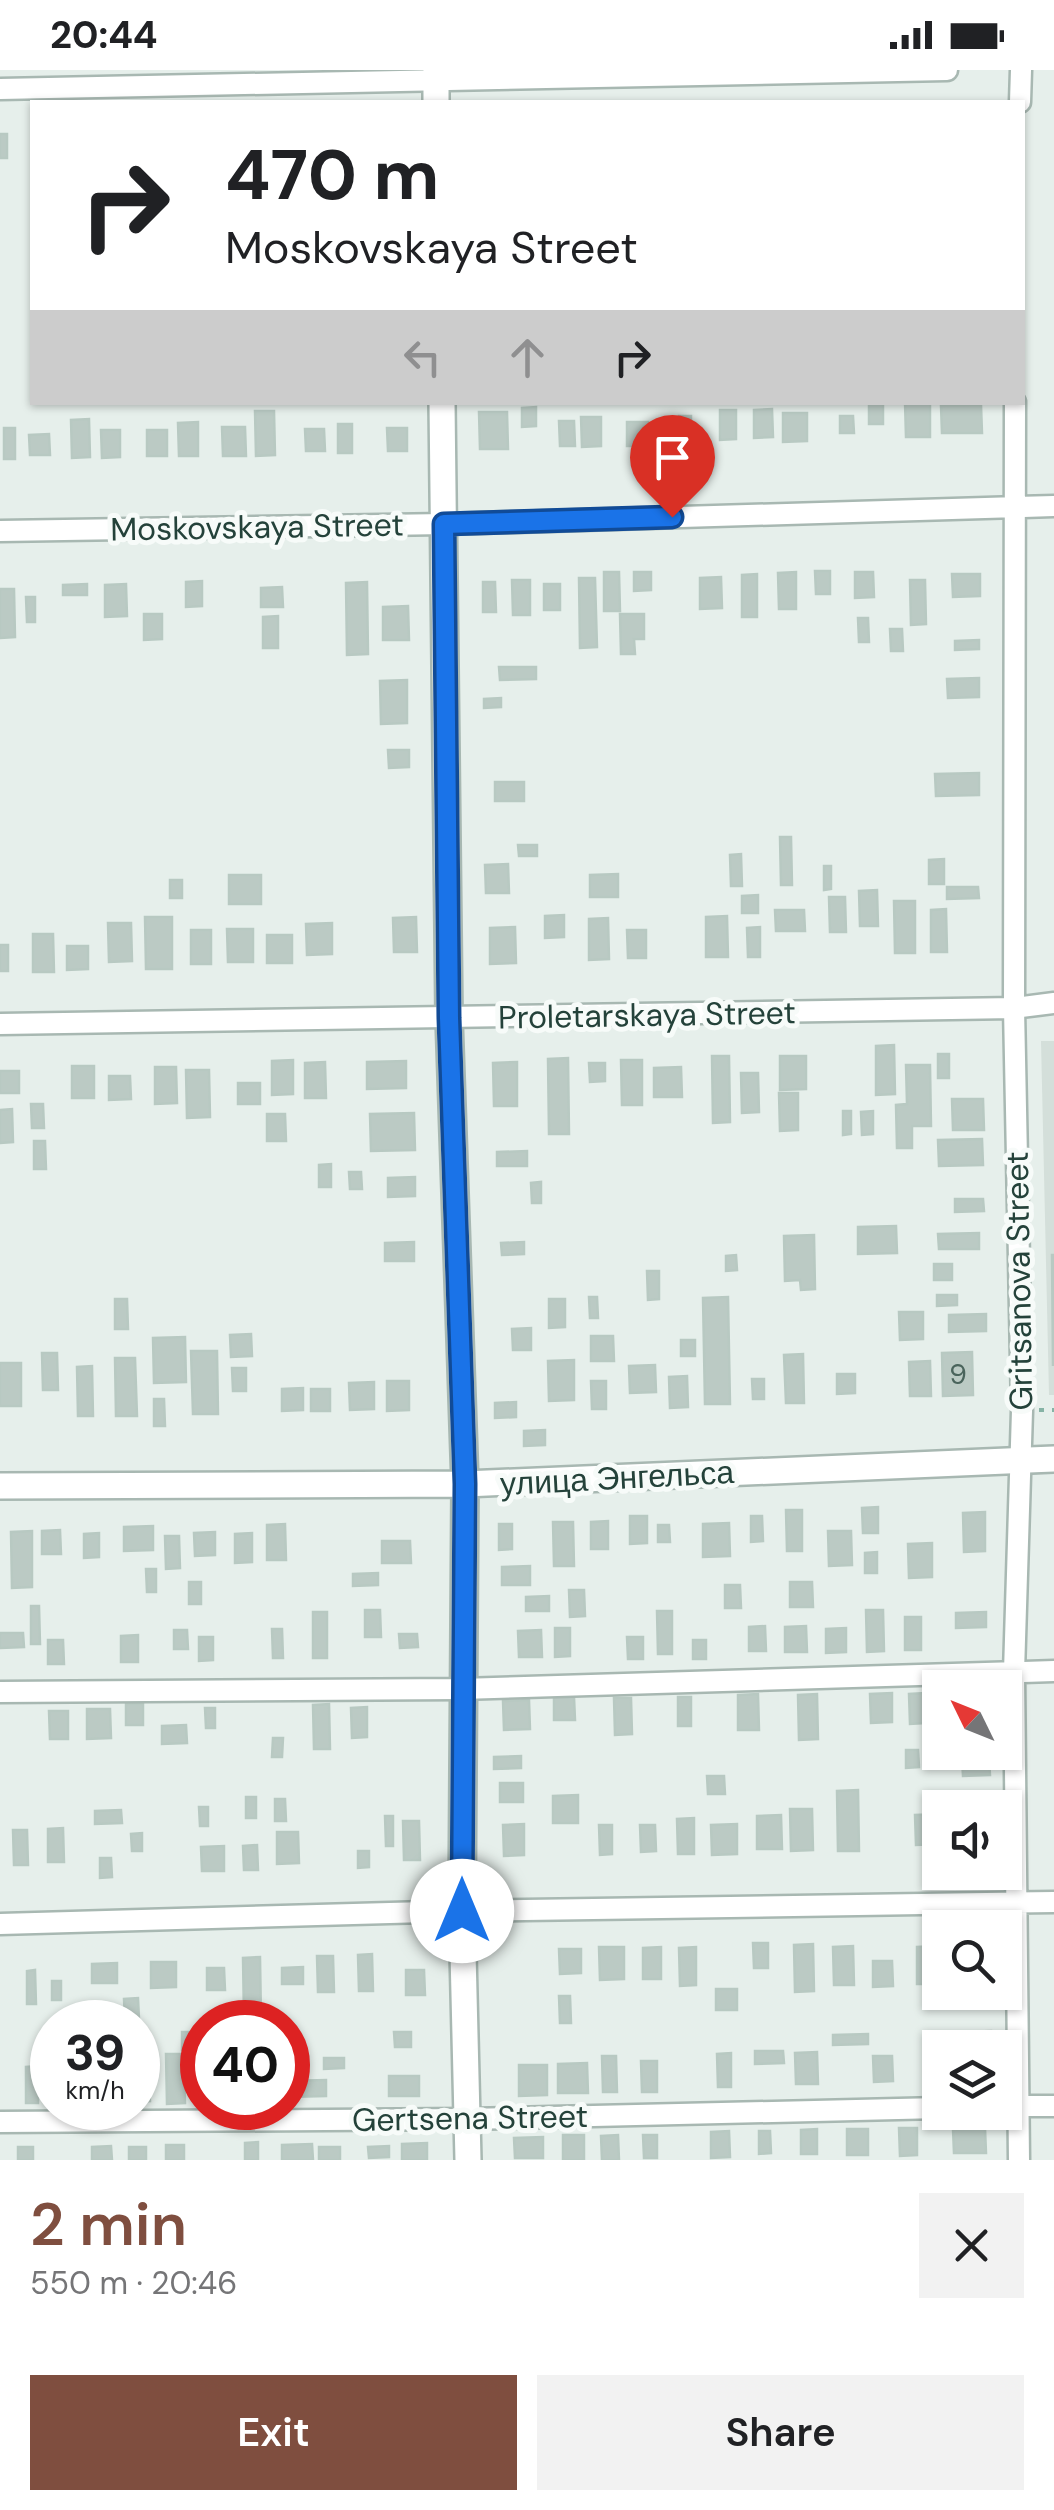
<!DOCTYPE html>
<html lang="en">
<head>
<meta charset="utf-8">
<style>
	:root { --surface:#fff; --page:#f2f2f2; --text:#202124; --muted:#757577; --accent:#7f4e3f }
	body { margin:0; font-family:"DM Sans",sans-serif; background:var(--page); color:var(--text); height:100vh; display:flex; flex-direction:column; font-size:38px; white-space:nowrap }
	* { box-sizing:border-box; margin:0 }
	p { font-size:32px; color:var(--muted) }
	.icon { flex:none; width:55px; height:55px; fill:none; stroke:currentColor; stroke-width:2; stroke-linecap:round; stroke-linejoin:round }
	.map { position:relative; height:2090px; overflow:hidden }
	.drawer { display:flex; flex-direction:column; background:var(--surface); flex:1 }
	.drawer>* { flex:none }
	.banner { position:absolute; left:30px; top:30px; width:995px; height:305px; border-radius:0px; box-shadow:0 2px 8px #0004; background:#fff; color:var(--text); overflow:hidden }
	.needle { width:65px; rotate:313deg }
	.buttons { position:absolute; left:922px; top:1600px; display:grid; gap:20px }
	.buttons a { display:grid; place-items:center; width:100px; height:100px; border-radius:0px; background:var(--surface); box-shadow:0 2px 8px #0004; font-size:50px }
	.speed { position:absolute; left:30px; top:1930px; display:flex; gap:20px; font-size:50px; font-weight:700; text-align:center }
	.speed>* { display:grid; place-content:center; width:130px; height:130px; border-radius:50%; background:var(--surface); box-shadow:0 2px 8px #0004; line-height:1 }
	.speed small { font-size:25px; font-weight:400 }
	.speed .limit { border:15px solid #d22; background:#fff; color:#111 }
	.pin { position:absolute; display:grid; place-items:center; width:85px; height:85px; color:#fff; margin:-102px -42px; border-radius:50% 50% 50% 0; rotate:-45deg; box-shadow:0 0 10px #0007 }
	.pin .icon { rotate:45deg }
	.me { position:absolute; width:110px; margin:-55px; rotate:0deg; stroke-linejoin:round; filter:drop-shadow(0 0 8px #0008) }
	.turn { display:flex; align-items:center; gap:35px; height:210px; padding:0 30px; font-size:45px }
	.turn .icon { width:130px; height:130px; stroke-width:2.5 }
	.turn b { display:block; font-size:70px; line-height:85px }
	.lanes { display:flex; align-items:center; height:95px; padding:0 30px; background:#0003; justify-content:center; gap:50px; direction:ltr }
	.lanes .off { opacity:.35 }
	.round { display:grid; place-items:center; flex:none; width:105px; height:105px; border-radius:0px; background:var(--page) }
	.overview { display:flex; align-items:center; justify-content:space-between; height:170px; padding:0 30px }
	h1 { font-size:60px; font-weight:600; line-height:75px; color:var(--accent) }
	.cta { display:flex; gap:20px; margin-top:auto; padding:20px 30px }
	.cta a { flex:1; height:115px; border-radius:0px; background:var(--accent); color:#fff; font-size:40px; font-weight:600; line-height:115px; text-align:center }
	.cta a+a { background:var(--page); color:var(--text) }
	.status { display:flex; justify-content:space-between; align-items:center; height:70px; padding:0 50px; background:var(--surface); direction:ltr }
	.status svg { height:28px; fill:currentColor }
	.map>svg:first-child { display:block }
	.built { fill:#d4dfda }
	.building { fill:#bbcac4; stroke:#b8c9c2; stroke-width:2.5 }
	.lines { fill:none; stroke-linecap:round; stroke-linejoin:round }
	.minor-casing { stroke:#a8b8b2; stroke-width:25 }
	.tertiary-casing { stroke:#a8b8b2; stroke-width:30 }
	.path { stroke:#86b3a5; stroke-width:4; stroke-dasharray:5 8; stroke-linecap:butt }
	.minor { stroke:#fff; stroke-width:20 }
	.tertiary { stroke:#fff; stroke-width:25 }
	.route-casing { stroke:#114b97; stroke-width:25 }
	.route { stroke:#1a73e8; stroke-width:18 }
	.labels { text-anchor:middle; stroke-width:10; stroke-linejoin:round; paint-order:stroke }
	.number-label { font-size:28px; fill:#4a645c }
	.street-label { font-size:32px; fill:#24423a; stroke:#f7fbf9 }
</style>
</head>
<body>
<div class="status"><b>20:44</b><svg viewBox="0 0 49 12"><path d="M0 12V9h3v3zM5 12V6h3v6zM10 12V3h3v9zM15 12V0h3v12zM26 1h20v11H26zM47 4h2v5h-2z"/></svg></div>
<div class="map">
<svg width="1054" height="2090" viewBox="0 0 1054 2090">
	<rect width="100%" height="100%" fill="#e6efeb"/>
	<path class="built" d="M1041 971H1054V1325H1049Z"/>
	<path class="building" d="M0 64H7V88H0Z
		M869 332H883V354H869Z
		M905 332H930V367H906Z
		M981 335 982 363H942L941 336Z
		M536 337V356L522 357V338Z
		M772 339 773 367 754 368V340Z
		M720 340H736V369L720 370Z
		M255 341H274L275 385 256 386Z
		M479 342H507L508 379H480Z
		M783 343H807V371L783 372Z
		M679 346H691V366H680Z
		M840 346H853L854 363H840Z
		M581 347H601V376L582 377Z
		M89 349 90 387 72 388 71 350Z
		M559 351H574L575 376H560Z
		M198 352V386H179L178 353Z
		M627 352H648L649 376H627Z
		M338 354H352V383H338Z
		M222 357H245L246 386H223Z
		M4 358H15V389H4Z
		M387 358H407V381H388Z
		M305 359H324L325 381H306Z
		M101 360H120V387L102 388Z
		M147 360H167V386H147Z
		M49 364 50 385H30L29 365Z
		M815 501H830V524H816Z
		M604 502H619L620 541H604Z
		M634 502H651V520L634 521Z
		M796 502V539H779L778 503Z
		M855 502H873L874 527 855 528Z
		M757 504V547H742V505Z
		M952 504H980V526L953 527Z
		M721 507 722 538 700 539V508Z
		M579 508H595L597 577 580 578Z
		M512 510H530V545H513Z
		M910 510H925L926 554 911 555Z
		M202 511V536L186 537V512Z
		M367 512 368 584 347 585 346 513Z
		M483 512H495L496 542H483Z
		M87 514V525H63V515Z
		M126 514 127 546 105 547V515Z
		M544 514H560V540H544Z
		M282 517 283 537H261V518Z
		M0 519H14L15 567 0 568Z
		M26 527H35V552H27Z
		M408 536 409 570H383V537Z
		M144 544H162V569L144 570Z
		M620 544H644V569H634L635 584H621Z
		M278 546V578H263V547Z
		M858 548H868L869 572H859Z
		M890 559H902L903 581H891Z
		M979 570V579L955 580V571Z
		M499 597H536V609L500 610Z
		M979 608V627L948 628 947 609Z
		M407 610V653L381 654 380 611Z
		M501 628V637L484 638V629Z
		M388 680H409V697L389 698Z
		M979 703V725L936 726 935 704Z
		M495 712H524V731H495Z
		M780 767H791L792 815H781Z
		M518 775H537V786H519Z
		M741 784 742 816H731L730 785Z
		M944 789V814H929V790Z
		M508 794 509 823H486L485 795Z
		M824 796H831V819L824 820Z
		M618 804V827H590V805Z
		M229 805H261V834H229Z
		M170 810H182V828H170Z
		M947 817H978L979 828 947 829Z
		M877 820 878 856H860L859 821Z
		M758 825V843H742V826Z
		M829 827H845L846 862H830Z
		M894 831H915V883H895Z
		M946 839 947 882H931V840Z
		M775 840H804L805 861H776Z
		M564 845V867L545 868V846Z
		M727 846 728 887H706V847Z
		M145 847H172V899H146Z
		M416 847 417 882H394L393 848Z
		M608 848 609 889 589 890V849Z
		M108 853H131L132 891 109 892Z
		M332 853V884L307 885 306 854Z
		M515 857 516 893 490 894V858Z
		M760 857V887H748L747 858Z
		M227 859H253V892H228Z
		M191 860H211V894H191Z
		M627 860H646V888H628Z
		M33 864H53L54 902H33Z
		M267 865H292V893H267Z
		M0 875H8V901H0Z
		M67 876H88V899L67 900Z
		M894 975 895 1024 876 1025V976Z
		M938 984H949V1008H938Z
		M712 986H729L730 1052 713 1053Z
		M780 986H806V1019L780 1020Z
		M568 988 569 1064H549L548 989Z
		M293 990V1024L272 1025V991Z
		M621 990H642V1035H622Z
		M406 991V1018L367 1019V992Z
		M325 992 326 1028H305V993Z
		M517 992V1036H494L493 993Z
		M589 993H605V1011L590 1012Z
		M906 995H930L931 1056H912V1078H897L896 1035 907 1034Z
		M72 996H94V1028H72Z
		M155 997H176L177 1033 155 1034Z
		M681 997 682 1027H654V998Z
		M186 1000H209L210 1047 187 1048Z
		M0 1001H19V1023H0Z
		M741 1003H758L759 1042 742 1043Z
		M109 1006H130L131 1029 109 1030Z
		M238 1013H260V1034H238Z
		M779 1023H798V1060L780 1061Z
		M952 1029H983L984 1060H953Z
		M31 1034H43L44 1058H32Z
		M12 1039 13 1072 0 1073V1040Z
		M843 1041H851V1064L843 1065Z
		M873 1041V1064L862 1065 861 1042Z
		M414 1043 415 1080 371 1081 370 1044Z
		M267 1044H285L286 1071H267Z
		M982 1069 983 1095 939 1096 938 1070Z
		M34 1071H45L46 1099H34Z
		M527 1081V1096H497V1082Z
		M331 1094V1117H319V1095Z
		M349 1102H361L362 1119H350Z
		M415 1107V1126L388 1127V1108Z
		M541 1112V1133H532L531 1113Z
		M955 1129H983L984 1141 955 1142Z
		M896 1156 897 1183 858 1184V1157Z
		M979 1163V1179H939L938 1164Z
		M814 1165 815 1219 801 1220 800 1210 785 1211 784 1166Z
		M414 1172V1191H385V1173Z
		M524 1172V1184L502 1185 501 1173Z
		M736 1185 737 1200 726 1201V1186Z
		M1052 1185H1054L1053 1296Z
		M934 1194H952V1210H934Z
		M647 1201H659V1229L648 1230Z
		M937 1225H957V1235L937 1236Z
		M589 1227H597L598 1248H590Z
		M728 1227 730 1334H705L703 1228Z
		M115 1229H127L128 1259H115Z
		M549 1229H565V1257L549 1258Z
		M899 1242H923V1269L900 1270Z
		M986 1244V1261L949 1262V1245Z
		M531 1258V1280H513L512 1259Z
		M251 1264 252 1286 231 1287 230 1265Z
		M591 1266H613L614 1291H591Z
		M185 1267 186 1312 154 1313 153 1268Z
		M681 1270H695V1286H681Z
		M191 1281H217L218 1344H193Z
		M972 1282 973 1325 943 1326 942 1283Z
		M42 1283H57L58 1320H43Z
		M803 1284 804 1333H786L784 1285Z
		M115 1288H135L137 1346H116Z
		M574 1290V1330L549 1331 548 1291Z
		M930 1291 931 1326H910L909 1292Z
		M0 1293H21V1336H0Z
		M655 1295 656 1322 630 1323 629 1296Z
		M92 1296 93 1346H78L77 1297Z
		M232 1298H246V1321H233Z
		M837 1304H855V1323L837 1324Z
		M687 1306 688 1337 670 1338 669 1307Z
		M752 1309H764V1329H753Z
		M387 1311H409V1340L387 1341Z
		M591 1311H606V1339H592Z
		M374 1312V1339L350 1340 349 1313Z
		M303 1318V1340L282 1341V1319Z
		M311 1319H330V1341H311Z
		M154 1329H164L165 1356H154Z
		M516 1332V1347L495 1348V1333Z
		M545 1360V1375L524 1376V1361Z
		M878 1437V1463H863L862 1438Z
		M786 1440H802V1481H787Z
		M985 1442V1481L964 1482 963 1443Z
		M630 1446H647V1473L630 1474Z
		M751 1446H762L763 1471 751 1472Z
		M608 1451V1479H591V1452Z
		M553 1452H573L574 1496H554Z
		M729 1453 730 1486 703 1487V1454Z
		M285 1454 286 1490H267V1455Z
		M499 1454H512V1479L499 1480Z
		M658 1455H669L670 1472H658Z
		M153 1456V1480L124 1481V1457Z
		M60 1460 61 1484H42V1461Z
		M32 1461V1517L12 1518 11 1462Z
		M828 1461H851L852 1495 829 1496Z
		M215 1462V1485L195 1486 194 1463Z
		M99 1463V1487L84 1488V1464Z
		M252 1463V1492L235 1493V1464Z
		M165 1466H179L180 1498 166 1499Z
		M382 1471H410L411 1493H382Z
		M932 1473V1507L909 1508 908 1474Z
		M877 1482V1503H865V1483Z
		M530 1496V1515H502V1497Z
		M146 1499H156V1522H147Z
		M378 1503V1515L353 1516V1504Z
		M189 1512H201V1534H189Z
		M790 1512H812L813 1537H790Z
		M725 1515H740L741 1538H725Z
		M569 1520H584L585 1546 570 1547Z
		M549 1526V1541H526V1527Z
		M31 1536H39L40 1574H31Z
		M365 1540H380L381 1567H365Z
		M866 1540H883L884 1581 867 1582Z
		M657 1541H672V1584H658Z
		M313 1542H327V1588H313Z
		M986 1542V1557L956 1558V1543Z
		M905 1547H921V1580H905Z
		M765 1556 766 1581H749V1557Z
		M806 1556 807 1582H785V1557Z
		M555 1558H570V1586L555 1587Z
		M846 1558V1582L826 1583V1559Z
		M272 1559H282L283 1588H273Z
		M174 1560H187L188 1579H174Z
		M541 1560 542 1587H519L518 1561Z
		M0 1563H23L24 1577 0 1578Z
		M399 1564H417L418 1577 400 1578Z
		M138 1565V1592H121V1566Z
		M199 1567H213V1590L199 1591Z
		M627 1567H643V1589H628Z
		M48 1570H63L64 1594H48Z
		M693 1570H706V1589H693Z
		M892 1623V1652L871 1653 870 1624Z
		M925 1623V1653L910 1654 909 1624Z
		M758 1624 759 1660H738V1625Z
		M817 1624 818 1669 799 1670 798 1625Z
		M554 1627H574L575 1650H554Z
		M678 1627H691V1656H678Z
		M614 1628H631L632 1664 615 1665Z
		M529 1630 530 1659 504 1660 503 1631Z
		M126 1634H143V1655H126Z
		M329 1634 330 1679H314L313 1635Z
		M367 1637V1667L352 1668 351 1638Z
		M205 1638H215V1658H206Z
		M87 1639H110L111 1668 87 1669Z
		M49 1641H68V1669H50Z
		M186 1655 187 1673 162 1674V1656Z
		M273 1668H283L282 1687H272Z
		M906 1680H918L919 1697 906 1698Z
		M521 1686V1698L494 1699V1687Z
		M989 1688 990 1705 963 1706 962 1689Z
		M707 1706H724L725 1724H708Z
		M500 1713H523V1732H500Z
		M858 1720 859 1781H838L837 1721Z
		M578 1725V1753H553V1726Z
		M246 1727H256V1748H246Z
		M275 1729H285L286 1751H275Z
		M199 1737H208V1756H200Z
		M790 1739H812L813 1780 791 1781Z
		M121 1740 122 1753 95 1754V1741Z
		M940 1744V1774L916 1775 915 1745Z
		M781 1745 782 1779H757V1746Z
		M385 1746H393V1776H386Z
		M694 1748V1784H678L677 1749Z
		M403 1751H419L420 1790H404Z
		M524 1754V1785L504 1786 503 1755Z
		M737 1754V1784L712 1785 711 1755Z
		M599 1755H612V1784L600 1785Z
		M640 1755H655L656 1781 641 1782Z
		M63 1758 64 1792H48V1759Z
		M13 1760H27L28 1795H14Z
		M277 1762H298L299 1793 277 1794Z
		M142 1763V1781H132L131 1764Z
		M257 1775 258 1800H244L243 1776Z
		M224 1776V1801H202L201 1777Z
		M358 1781H369V1797L358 1798Z
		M100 1788H111L112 1807 100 1808Z
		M753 1873H768V1898H754Z
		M813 1874 814 1921 795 1922 794 1875Z
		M853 1876 854 1915H834L833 1877Z
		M937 1876V1914H917V1877Z
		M599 1877H624V1909L600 1910Z
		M661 1877V1909H643V1878Z
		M696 1877V1915L680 1916 679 1878Z
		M559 1879H581V1903L560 1904Z
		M372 1884 373 1921H359L358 1885Z
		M317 1886H333L334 1922H318Z
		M260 1887 261 1948 244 1949 243 1888Z
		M873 1891H892L893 1916 873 1917Z
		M151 1892H176V1917L151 1918Z
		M117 1893V1913H92V1894Z
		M303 1897V1914H282V1898Z
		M207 1898H224L225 1920H207Z
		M35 1900 36 1934H27V1901Z
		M406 1900H424L425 1925H406Z
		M52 1911H61V1930H52Z
		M716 1919H737V1940H716Z
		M559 1926H570L571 1953H560Z
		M138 1928 139 1949 125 1950 124 1929Z
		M991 1961V1978H959V1962Z
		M182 1962H199V1979L182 1980Z
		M394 1962H411V1977H395Z
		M868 1964V1974L833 1975V1965Z
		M755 1981H783L784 1993 755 1994Z
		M817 1982 818 2014H796L795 1983Z
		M731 1983V2017H718L717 1984Z
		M166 1984H184L185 2033 167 2034Z
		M602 1986H616L617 2022H603Z
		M873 1986H892L893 2011 874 2012Z
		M324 1988H344V1998L324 1999Z
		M138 1990H149L150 2031 138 2032Z
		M641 1991H657V2022H642Z
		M587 1993 588 2023H558V1994Z
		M519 1995H547V2025L519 2026Z
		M38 1996V2033H26V1997Z
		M389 2006H419V2026H389Z
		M326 2010V2026L288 2027V2011Z
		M899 2058H917V2085L900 2086Z
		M985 2058 986 2083H954L953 2059Z
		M817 2059V2084H801V2060Z
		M847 2059H868V2085H847Z
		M729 2061 730 2087 711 2088V2062Z
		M759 2061H770L771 2083 759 2084Z
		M563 2065H584V2090H563Z
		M618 2065 619 2090H602L601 2066Z
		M643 2065H657V2088H644Z
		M543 2067V2088H515L514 2068Z
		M258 2072V2090H245V2073Z
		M427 2073V2090H402V2074Z
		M312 2074 313 2090H282V2075Z
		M166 2075H184V2090H166Z
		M111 2076 112 2090H92V2077Z
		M389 2076V2087L369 2088 368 2077Z
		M18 2077H33V2090H18Z
		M129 2077H146V2090H129Z
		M319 2077H340V2090H319Z"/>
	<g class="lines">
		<defs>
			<path id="minor" d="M0 19 947 0
				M1020 32 1021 0
				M1015 332 1014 938 1022 1341 1014 1602 1019 2090
				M0 461 445 454 1054 436
				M0 954 1014 938 1054 933
				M0 1622 461 1619 1054 1601
				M0 1854 462 1841 1054 1832
				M1007 2036H1054
				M0 2052 469 2049 940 2038"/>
			<path id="tertiary" d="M436 0V32
				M442 332 449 948 465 1414 462 1841 468 2090
				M0 1416 465 1414 1054 1389"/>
		</defs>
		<use href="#minor" class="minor-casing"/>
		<use href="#tertiary" class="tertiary-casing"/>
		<path class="path" d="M1039 1340H1054"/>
		<use href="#minor" class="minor"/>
		<use href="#tertiary" class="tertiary"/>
	</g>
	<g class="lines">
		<defs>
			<path id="route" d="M462 1841 465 1414 449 948 444 454 672 447"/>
		</defs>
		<use href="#route" class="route-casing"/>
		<use href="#route" class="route"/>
	</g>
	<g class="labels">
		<g class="number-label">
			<text x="958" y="1314">9</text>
		</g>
		<g class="street-label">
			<text transform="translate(257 457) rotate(-1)" y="11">Moskovskaya Street</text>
			<text transform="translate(647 945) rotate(-1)" y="11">Proletarskaya Street</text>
			<text transform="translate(1019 1211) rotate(-91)" y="11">Gritsanova Street</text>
			<text transform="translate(617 1408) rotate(-3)" y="11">улица Энгельса</text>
			<text transform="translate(470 2048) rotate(-1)" y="11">Gertsena Street</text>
		</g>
	</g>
</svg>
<div class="buttons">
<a><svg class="needle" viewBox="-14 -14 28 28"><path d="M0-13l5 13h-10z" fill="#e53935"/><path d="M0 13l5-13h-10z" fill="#757577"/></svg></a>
<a><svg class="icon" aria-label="sound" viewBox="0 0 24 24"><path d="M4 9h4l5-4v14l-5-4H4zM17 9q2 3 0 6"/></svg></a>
<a><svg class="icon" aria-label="search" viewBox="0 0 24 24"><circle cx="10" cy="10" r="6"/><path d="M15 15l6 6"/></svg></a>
<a><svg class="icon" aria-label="layers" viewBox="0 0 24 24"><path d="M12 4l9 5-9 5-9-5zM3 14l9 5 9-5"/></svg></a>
</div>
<div class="speed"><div>39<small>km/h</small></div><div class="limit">40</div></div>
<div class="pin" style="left:672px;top:447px;background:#d93025"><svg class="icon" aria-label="arrive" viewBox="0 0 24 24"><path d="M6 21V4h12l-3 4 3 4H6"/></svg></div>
<svg class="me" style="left:462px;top:1841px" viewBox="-20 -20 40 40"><circle r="19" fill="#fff"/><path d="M0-13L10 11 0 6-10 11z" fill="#1a73e8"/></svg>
<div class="banner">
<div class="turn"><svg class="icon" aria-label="right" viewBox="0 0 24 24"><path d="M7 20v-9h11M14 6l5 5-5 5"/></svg><div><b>470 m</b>Moskovskaya Street</div></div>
<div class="lanes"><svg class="icon off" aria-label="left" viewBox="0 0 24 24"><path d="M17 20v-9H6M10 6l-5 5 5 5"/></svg><svg class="icon off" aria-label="ahead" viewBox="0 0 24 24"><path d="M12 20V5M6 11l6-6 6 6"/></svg><svg class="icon" aria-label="right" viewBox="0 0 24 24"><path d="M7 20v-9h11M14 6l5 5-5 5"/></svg></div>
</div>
</div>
<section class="drawer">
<div class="overview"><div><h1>2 min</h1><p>550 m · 20:46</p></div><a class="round"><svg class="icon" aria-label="close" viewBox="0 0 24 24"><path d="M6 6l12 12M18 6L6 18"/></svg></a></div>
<div class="cta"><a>Exit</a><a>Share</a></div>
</section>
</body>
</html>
